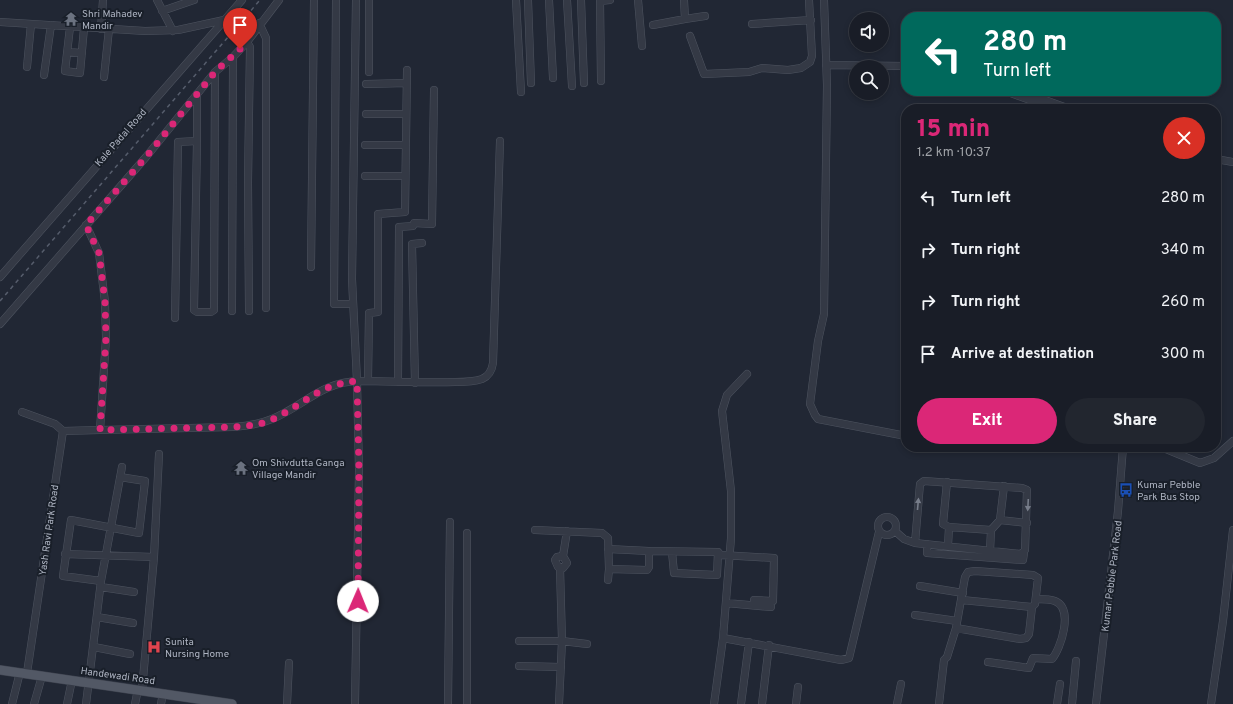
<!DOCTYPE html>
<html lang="en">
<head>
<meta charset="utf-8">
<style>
	:root { --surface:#191d27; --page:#22262f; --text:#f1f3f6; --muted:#9fa2a7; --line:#373b44; --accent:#db2777 }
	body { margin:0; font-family:Overpass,sans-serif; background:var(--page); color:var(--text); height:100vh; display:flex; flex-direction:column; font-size:15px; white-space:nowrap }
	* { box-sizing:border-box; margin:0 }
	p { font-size:13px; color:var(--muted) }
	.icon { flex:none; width:22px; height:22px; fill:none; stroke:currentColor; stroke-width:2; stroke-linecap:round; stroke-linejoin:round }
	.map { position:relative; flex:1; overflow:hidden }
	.sheet { position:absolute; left:901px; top:104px; width:320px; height:348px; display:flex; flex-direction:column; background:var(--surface); border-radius:16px; box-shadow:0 2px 6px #0003,0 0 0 1px var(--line) }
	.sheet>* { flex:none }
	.top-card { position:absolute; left:901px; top:12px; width:320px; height:84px; border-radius:16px; box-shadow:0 2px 6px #0003,0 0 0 1px var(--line); background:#00695c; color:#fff; overflow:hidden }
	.fabs { position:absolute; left:849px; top:12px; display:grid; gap:8px }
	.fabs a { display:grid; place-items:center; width:40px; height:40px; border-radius:50%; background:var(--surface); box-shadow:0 2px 6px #0003,0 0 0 1px var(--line); font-size:20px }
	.pin { position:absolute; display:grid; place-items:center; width:34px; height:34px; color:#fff; margin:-41px -17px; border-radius:50% 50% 50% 0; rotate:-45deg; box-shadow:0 0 4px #0007 }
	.pin .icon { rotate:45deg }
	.me { position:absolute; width:44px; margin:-22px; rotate:1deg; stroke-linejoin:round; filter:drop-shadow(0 0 3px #0008) }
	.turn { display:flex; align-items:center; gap:14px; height:84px; padding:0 16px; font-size:18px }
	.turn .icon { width:52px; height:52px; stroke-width:2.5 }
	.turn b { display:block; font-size:28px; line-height:34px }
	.round { display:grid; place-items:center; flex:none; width:42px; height:42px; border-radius:21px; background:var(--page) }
	.headline { display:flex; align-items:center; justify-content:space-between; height:68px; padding:0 16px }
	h1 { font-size:24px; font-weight:800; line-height:30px; color:var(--accent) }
	.primary-button { display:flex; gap:8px; margin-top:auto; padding:8px 16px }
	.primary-button a { flex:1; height:46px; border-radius:24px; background:var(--accent); color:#fff; font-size:16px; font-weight:800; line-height:46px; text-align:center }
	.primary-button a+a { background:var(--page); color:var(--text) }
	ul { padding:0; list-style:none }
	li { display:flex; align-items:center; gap:12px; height:52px; padding:0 16px }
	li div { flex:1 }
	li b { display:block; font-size:15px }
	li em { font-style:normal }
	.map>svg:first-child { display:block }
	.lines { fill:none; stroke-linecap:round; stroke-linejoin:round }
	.minor-casing { stroke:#4e5460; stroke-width:8 }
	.major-casing { stroke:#3d424e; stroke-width:10 }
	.minor { stroke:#343945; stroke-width:7 }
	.major { stroke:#525865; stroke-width:9 }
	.rail { stroke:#565d6c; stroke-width:1.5; stroke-dasharray:4 4; stroke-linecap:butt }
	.oneway { fill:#777d8a }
	.route { stroke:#db2777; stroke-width:7; stroke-dasharray:0 12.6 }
	.labels { text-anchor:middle; stroke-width:4; stroke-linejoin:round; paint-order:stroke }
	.poi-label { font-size:10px; fill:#aeb4c2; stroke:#191f29; text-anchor:start }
	.street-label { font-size:10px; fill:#aeb4c2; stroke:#191f29 }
</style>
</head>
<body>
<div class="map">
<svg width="1233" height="704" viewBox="0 0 1233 704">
	<rect width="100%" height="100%" fill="#212734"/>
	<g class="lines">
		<defs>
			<path id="minor" d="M157 0 173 31
				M336 0 334 304H353
				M516 0 521 92
				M528 0 531 83
				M549 0 553 78
				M567 0 572 86
				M581 0 584 83
				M600 0 601 81
				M638 0 642 46
				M824 0 827 85 824 314 818 341 810 404 815 415 818 419 906 436
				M600 1 610 0
				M162 11 194 0
				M685 19 705 16
				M0 22 145 31 178 30 224 20
				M259 23 266 38V308
				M752 24 811 20
				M653 25 685 19 684 0
				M70 27 65 71 80 73 84 28
				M101 29 103 0
				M690 36 704 74 749 72 762 68 788 70 801 68 810 62 812 56 809 0
				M247 42 279 0
				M67 52 82 53
				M233 57 247 42 250 47 248 182 249 311
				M826 65 906 66
				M27 67 31 24
				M215 72 233 57 232 311
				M369 72V0
				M44 75 51 25
				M104 77 109 29
				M366 84 407 83
				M1005 91 1055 109
				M1020 91 1070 109
				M197 94V141
				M366 114H406
				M365 145H406
				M1216 159 1233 162
				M365 176H405
				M311 267 314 0
				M0 277 242 0
				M0 324 146 157 215 72 214 310 211 312H197L194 310 197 141 178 142 175 318
				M368 381 369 313 378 312V214L405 212 407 70
				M398 382 399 227 413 226 414 223 432 224 434 90
				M415 383 412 244 422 243
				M22 412 55 424 63 431
				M100 430 233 427C246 426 260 424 272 419 304 406 322 381 360 381 392 381 423 383 455 382 463 382 473 382 482 379 489 376 492 370 493 363L500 141
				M63 431 100 430 106 338 105 302 99 253 86 225
				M1161 447 1200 463 1214 458 1233 441
				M947 482 943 524 949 527 991 530
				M878 526a9 9 0 1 1 18 0a9 9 0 1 1-18 0Z
				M1000 520 1027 523
				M535 530 602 533 608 538 609 569
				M895 531 904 539 915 543 1021 554 1025 550 1027 490 1022 488 924 481 920 484 915 543
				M927 544V553L1023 560 1024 553
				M948 546 949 527
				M608 549 649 551
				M990 551 991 530 1000 520 1004 486
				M672 552 674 573 717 575 718 552
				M65 554 154 557
				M563 556 557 557 555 560 558 567 563 568 567 563 563 556 567 531
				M608 580 609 569 647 570 649 567V551L718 552 721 555 774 558 773 601 754 600
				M101 581 63 576 71 520 139 533 145 481 120 477
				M920 586 963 593
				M101 587 134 592
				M726 603 771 607
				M915 615 957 621
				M97 617 133 623
				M956 628 1020 639 1026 638 1029 634 1032 607
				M723 638 841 660 849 658 879 532
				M519 641H562L587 644
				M94 647 130 654
				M988 662 1029 668 1033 658 1052 659C1061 648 1074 609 1055 601 1050 599 1042 599 1036 599
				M519 666 561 667
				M27 673 63 431
				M142 690 154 557 159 454
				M12 704 20 672
				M34 704 42 676
				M67 704 72 680
				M86 704 101 581 122 467
				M135 704 138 689
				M161 704 163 693
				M287 704 289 663
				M355 704 359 470 357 381 352 279 356 0
				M448 704 450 522
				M467 704V533
				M559 704 562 641 560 568
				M714 704 723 638 731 538V491L722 411 727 395 747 374
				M741 704 749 642
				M762 704 769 645
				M796 704 798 687
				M897 704 901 684
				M939 704 944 660 947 657 956 628 965 577 968 572 975 571 1033 575 1038 578 1035 604 1032 607 962 600
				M1057 704 1060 684
				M1072 704 1076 661
				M1096 704 1118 511 1123 447
				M1211 704 1223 621 1233 530"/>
			<path id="major" d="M0 670 232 704"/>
		</defs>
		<use href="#minor" class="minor-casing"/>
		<use href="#major" class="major-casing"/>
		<use href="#minor" class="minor"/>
		<use href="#major" class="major"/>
		<path class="rail" d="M0 301 260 0"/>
	</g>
	<defs><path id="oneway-solid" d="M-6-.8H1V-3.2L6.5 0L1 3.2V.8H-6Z"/></defs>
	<g class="oneway">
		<use href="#oneway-solid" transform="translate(918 504) rotate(-85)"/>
		<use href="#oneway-solid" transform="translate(1028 505) rotate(93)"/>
	</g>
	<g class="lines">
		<path class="route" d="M240 49 215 72 146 157 86 225 99 253 105 302 106 338 100 430 233 427C247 426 261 425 273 419 305 404 319 384 357 381L359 470 358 601"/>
	</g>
	<defs>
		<symbol id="temple-bare" viewBox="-9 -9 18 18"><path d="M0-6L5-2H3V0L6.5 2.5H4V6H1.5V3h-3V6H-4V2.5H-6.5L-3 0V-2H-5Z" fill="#6b7280" stroke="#191f29" stroke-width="2.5" paint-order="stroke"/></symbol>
		<symbol id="bus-bare" viewBox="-9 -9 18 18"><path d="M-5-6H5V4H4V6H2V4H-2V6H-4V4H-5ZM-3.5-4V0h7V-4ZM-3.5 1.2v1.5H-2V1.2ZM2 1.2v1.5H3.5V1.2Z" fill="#1a4fb4" stroke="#191f29" stroke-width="2.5" paint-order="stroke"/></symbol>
		<symbol id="hospital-bare" viewBox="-9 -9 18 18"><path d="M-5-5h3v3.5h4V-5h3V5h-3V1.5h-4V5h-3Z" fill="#e0444e" stroke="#191f29" stroke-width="2.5" paint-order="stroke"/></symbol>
	</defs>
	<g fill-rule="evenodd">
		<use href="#temple-bare" x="61" y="9" width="20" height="20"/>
		<use href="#temple-bare" x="231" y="458" width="20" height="20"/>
		<use href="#bus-bare" x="1116" y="480" width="20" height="20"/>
		<use href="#hospital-bare" x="144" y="637" width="20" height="20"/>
	</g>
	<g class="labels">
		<g class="poi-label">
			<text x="82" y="17">Shri Mahadev<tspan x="82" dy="12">Mandir</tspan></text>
			<text x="252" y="466">Om Shivdutta Ganga<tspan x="252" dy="12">Village Mandir</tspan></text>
			<text x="1137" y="488">Kumar Pebble<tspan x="1137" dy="12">Park Bus Stop</tspan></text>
			<text x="165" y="645">Sunita<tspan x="165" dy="12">Nursing Home</tspan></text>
		</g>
		<g class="street-label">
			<text transform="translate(120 137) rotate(-49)" y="4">Kale Padal Road</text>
			<text transform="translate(48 530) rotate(-82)" y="4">Yash Ravi Park Road</text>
			<text transform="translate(1111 576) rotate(-83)" y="4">Kumar Pebble Park Road</text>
			<text transform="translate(118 675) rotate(8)" y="4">Handewadi Road</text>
		</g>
	</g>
</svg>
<div class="fabs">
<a><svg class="icon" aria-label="sound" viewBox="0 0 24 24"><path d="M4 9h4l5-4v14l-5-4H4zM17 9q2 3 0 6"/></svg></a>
<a><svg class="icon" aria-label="search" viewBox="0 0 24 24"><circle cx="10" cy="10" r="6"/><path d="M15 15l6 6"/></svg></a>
</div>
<div class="pin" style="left:240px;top:49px;background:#d93025"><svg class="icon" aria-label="arrive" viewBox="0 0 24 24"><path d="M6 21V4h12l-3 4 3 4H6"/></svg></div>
<svg class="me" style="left:358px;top:601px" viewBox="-20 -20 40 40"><circle r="19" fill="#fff"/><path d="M0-13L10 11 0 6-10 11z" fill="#db2777"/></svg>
<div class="top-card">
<div class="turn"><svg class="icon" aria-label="left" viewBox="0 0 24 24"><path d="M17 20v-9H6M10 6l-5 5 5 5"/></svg><div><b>280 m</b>Turn left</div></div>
</div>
<section class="sheet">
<div class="headline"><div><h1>15 min</h1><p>1.2 km · 10:37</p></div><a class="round" style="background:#d93025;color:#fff"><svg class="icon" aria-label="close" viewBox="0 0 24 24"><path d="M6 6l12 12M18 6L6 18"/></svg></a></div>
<ul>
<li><svg class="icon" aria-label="left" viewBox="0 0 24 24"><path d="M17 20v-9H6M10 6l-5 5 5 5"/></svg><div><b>Turn left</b></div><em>280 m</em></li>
<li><svg class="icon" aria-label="right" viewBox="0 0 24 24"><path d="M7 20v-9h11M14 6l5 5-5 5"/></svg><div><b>Turn right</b></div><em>340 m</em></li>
<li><svg class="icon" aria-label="right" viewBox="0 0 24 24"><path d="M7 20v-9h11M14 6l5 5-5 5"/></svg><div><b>Turn right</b></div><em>260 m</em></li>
<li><svg class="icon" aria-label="arrive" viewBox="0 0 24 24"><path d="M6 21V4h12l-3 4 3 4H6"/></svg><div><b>Arrive at destination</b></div><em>300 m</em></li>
</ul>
<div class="primary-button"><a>Exit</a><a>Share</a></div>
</section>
</div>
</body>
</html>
